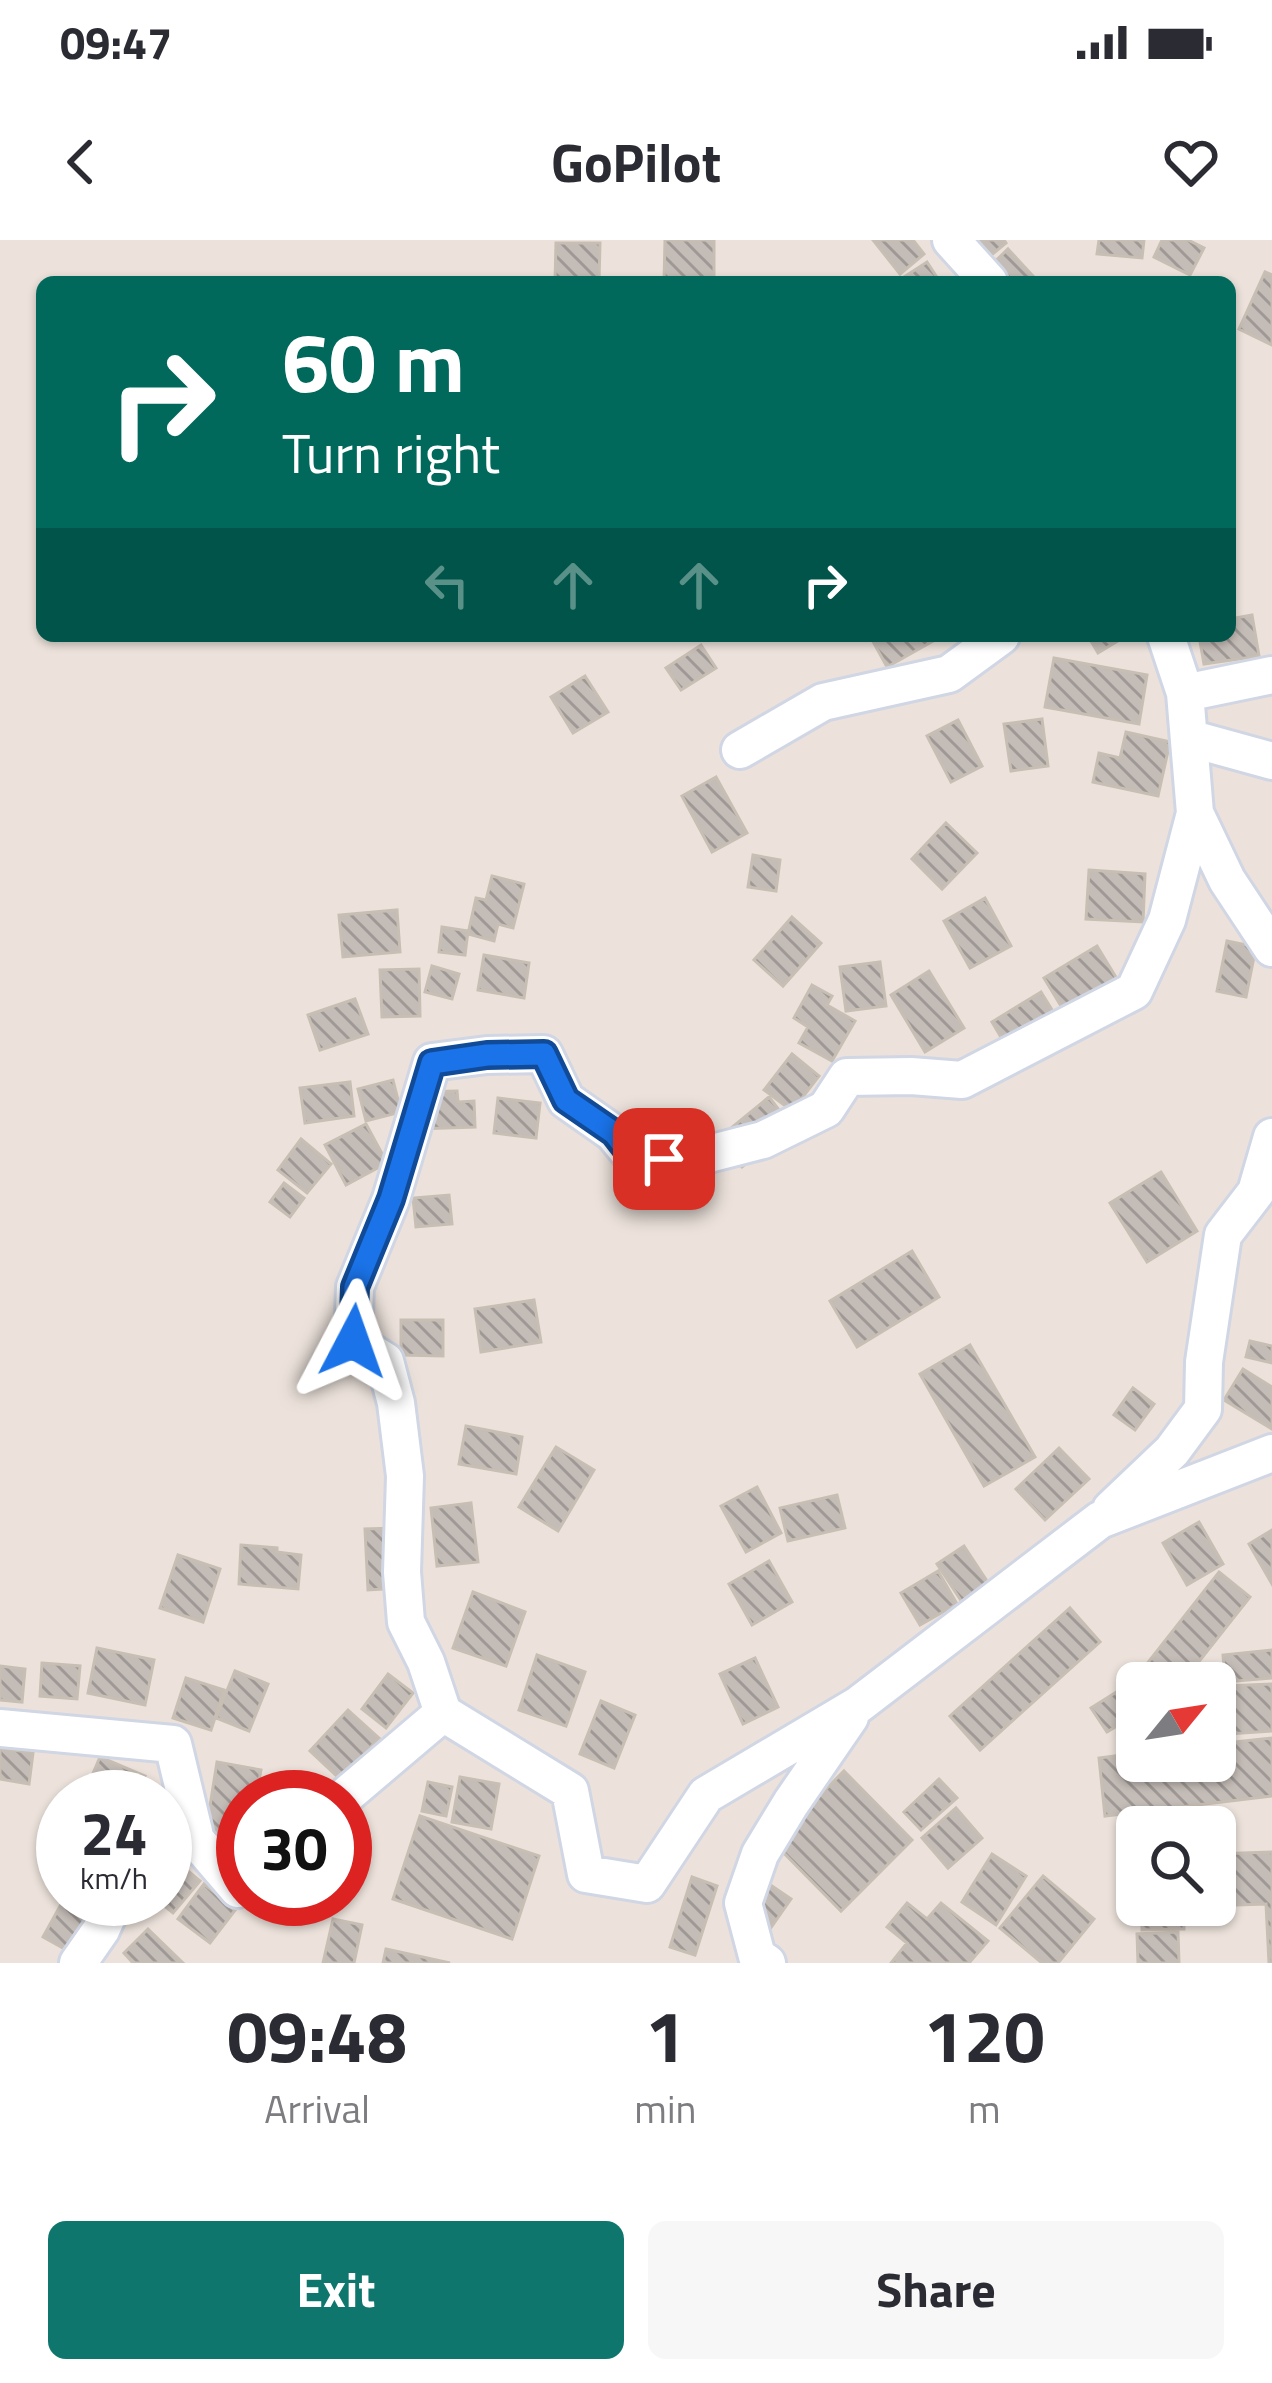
<!DOCTYPE html>
<html lang="en">
<head>
<meta charset="utf-8">
<style>
	:root { --surface:#fff; --page:#f7f7f7; --text:#2b2b33; --muted:#7c7c81; --accent:#0f766e }
	body { margin:0; font-family:"Titillium Web",sans-serif; background:var(--page); color:var(--text); height:100vh; display:flex; flex-direction:column; font-size:45px; white-space:nowrap }
	* { box-sizing:border-box; margin:0 }
	p { font-size:39px; color:var(--muted) }
	.icon { flex:none; width:66px; height:66px; fill:none; stroke:currentColor; stroke-width:2; stroke-linecap:round; stroke-linejoin:round }
	.map { position:relative; height:1723px; overflow:hidden }
	.side { display:flex; flex-direction:column; background:var(--surface); flex:1 }
	.side>* { flex:none }
	.top-card { position:absolute; left:36px; top:36px; width:1200px; height:366px; border-radius:18px; box-shadow:0 3px 9px #0004; background:#00695c; color:#fff; overflow:hidden }
	.needle { width:78px; rotate:60deg }
	.fabs { position:absolute; left:1116px; top:1422px; display:grid; gap:24px }
	.fabs a { display:grid; place-items:center; width:120px; height:120px; border-radius:18px; background:var(--surface); box-shadow:0 3px 9px #0004; font-size:60px }
	.speed { position:absolute; left:36px; top:1530px; display:flex; gap:24px; font-size:60px; font-weight:700; text-align:center }
	.speed>* { display:grid; place-content:center; width:156px; height:156px; border-radius:50%; background:var(--surface); box-shadow:0 3px 9px #0004; line-height:1 }
	.speed small { font-size:30px; font-weight:400 }
	.speed .limit { border:18px solid #d22; background:#fff; color:#111 }
	.pin { position:absolute; display:grid; place-items:center; width:102px; height:102px; color:#fff; margin:-51px; border-radius:24px; box-shadow:0 6px 18px #0006 }
	.me { position:absolute; width:132px; margin:-66px; rotate:4deg; stroke-linejoin:round; filter:drop-shadow(0 0 9px #0008) }
	.turn { display:flex; align-items:center; gap:42px; height:252px; padding:0 48px; font-size:54px }
	.turn .icon { width:156px; height:156px; stroke-width:2.5 }
	.turn b { display:block; font-size:84px; line-height:102px }
	.lanes { display:flex; align-items:center; height:114px; padding:0 48px; background:#0003; justify-content:center; gap:60px; direction:ltr }
	.lanes .off { opacity:.35 }
	.eta { display:flex; justify-content:space-evenly; align-items:center; height:204px; text-align:center }
	.eta b { font-size:72px; font-weight:700; line-height:84px }
	.cta { display:flex; gap:24px; margin-top:auto; padding:24px 48px }
	.cta a { flex:1; height:138px; border-radius:18px; background:var(--accent); color:#fff; font-size:48px; font-weight:700; line-height:138px; text-align:center }
	.cta a+a { background:var(--page); color:var(--text) }
	.status { display:flex; justify-content:space-between; align-items:center; height:84px; padding:0 60px; background:var(--surface); direction:ltr }
	.status svg { height:33px; fill:currentColor }
	header { display:flex; justify-content:space-between; align-items:center; height:156px; padding:0 48px; background:var(--surface); font-size:54px; font-weight:700 }
	.map>svg:first-child { display:block }
	.building { fill:url(#building-back-hatch); stroke:#c7beb4; stroke-width:3 }
	.lines { fill:none; stroke-linecap:round; stroke-linejoin:round }
	.minor-casing { stroke:#d0d6e3; stroke-width:42 }
	.minor { stroke:#fff; stroke-width:36 }
	.route-casing { stroke:#114b97; stroke-width:30 }
	.route { stroke:#1a73e8; stroke-width:21 }
</style>
</head>
<body>
<div class="status"><b>09:47</b><svg viewBox="0 0 49 12"><path d="M0 12V9h3v3zM5 12V6h3v6zM10 12V3h3v9zM15 12V0h3v12zM26 1h20v11H26zM47 4h2v5h-2z"/></svg></div>
<header><svg class="icon" aria-label="back" viewBox="0 0 24 24"><path d="M15 5l-7 7 7 7"/></svg>GoPilot<svg class="icon" aria-label="heart" viewBox="0 0 24 24"><path d="M12 20l-8-8c-3-5 5-10 8-4 3-6 11-1 8 4z"/></svg></header>
<div class="map">
<svg width="1272" height="1723" viewBox="0 0 1272 1723">
	<defs>
		<pattern id="building-back-hatch" width="6" height="6" patternUnits="userSpaceOnUse" patternTransform="scale(3)"><rect width="6" height="6" fill="#c4bcb7"/><path d="M-1 5l2 2M0 0l6 6M5-1l2 2" fill="none" stroke="#9f9995"/></pattern>
	</defs>
	<rect width="100%" height="100%" fill="#ece2db"/>
	<path class="building" d="M665 0H714V42H664Z
		M873 0H913L924 14 900 34Z
		M958 0H1004L1006 3 978 26Z
		M1099 0H1144L1142 18 1097 14Z
		M1162 0H1188L1204 8 1190 35 1154 17Z
		M556 3H600L599 42H555Z
		M1008 9 1034 37 1028 42H995L985 31Z
		M927 22 940 42H903L901 39Z
		M1265 32 1272 35V105L1239 89Z
		M1252 375 1259 416 1204 424 1199 396H1230V379Z
		M870 396H942L887 427Z
		M1088 396H1126L1098 413Z
		M701 405 716 428 681 450 666 428Z
		M1054 418 1147 435 1139 484 1045 467Z
		M585 436 608 472 573 493 551 457Z
		M1042 479 1048 526 1011 531 1004 484Z
		M958 480 982 526 951 542 927 496Z
		M1126 492 1170 502 1158 556 1093 542 1099 513 1120 518Z
		M716 537 747 593 712 612 682 556Z
		M946 583 977 613 942 649 912 619Z
		M753 615 780 620 776 651 748 647Z
		M1089 630 1145 634 1143 682 1086 679Z
		M492 636 524 644 513 688 498 684 494 701 468 694 476 658 486 660Z
		M985 658 1011 706 970 728 944 681Z
		M397 670 400 712 343 717 339 675Z
		M792 677 821 703 783 746 754 720Z
		M442 687 468 691 465 715 439 712Z
		M1227 701 1256 707 1246 757 1217 751Z
		M1097 706 1117 739 1064 771 1044 738Z
		M484 715 529 723 524 758 478 750Z
		M880 722 886 766 846 771 840 727Z
		M432 726 459 734 452 759 425 752Z
		M419 729 420 776 382 777 380 730Z
		M929 731 964 788 925 812 891 755Z
		M812 745 832 756 827 765 855 781 832 821 799 803 808 787 794 778Z
		M1041 752 1054 773 1005 804 992 782Z
		M355 759 368 794 320 810 308 775Z
		M792 814 819 836 792 871 764 850Z
		M393 840 401 872 366 881 358 849Z
		M350 842 354 876 305 883 300 848Z
		M457 851 458 862 474 861 475 887 416 889 415 852Z
		M769 857 792 887 742 927 719 898Z
		M498 858 540 863 536 898 494 893Z
		M366 884 387 923 346 945 325 905Z
		M301 899 331 924 307 953 278 930Z
		M1161 932 1197 991 1147 1022 1110 963Z
		M284 943 304 958 290 977 270 962Z
		M449 955 452 984 416 987 413 958Z
		M912 1011 939 1057 857 1107 830 1061Z
		M534 1060 541 1102 481 1112 475 1069Z
		M401 1080H443V1116L401 1115Z
		M1250 1101 1272 1106V1123L1246 1117Z
		M970 1105 1035 1217 984 1246 920 1134Z
		M1243 1129 1272 1147V1189L1224 1160Z
		M1133 1148 1154 1164 1135 1190 1114 1175Z
		M466 1186 522 1197 516 1234 459 1224Z
		M556 1207 594 1230 558 1291 519 1267Z
		M1059 1208 1089 1239 1045 1280 1016 1249Z
		M757 1247 781 1293 746 1312 721 1266Z
		M837 1255 845 1288 788 1301 780 1268Z
		M471 1263 478 1322 437 1326 431 1268Z
		M1199 1282 1223 1324 1187 1345 1163 1303Z
		M396 1288 400 1348 368 1350 365 1289Z
		M1272 1290V1344L1249 1304Z
		M241 1305 277 1308V1312L301 1315 298 1349 239 1344Z
		M964 1306 989 1344 962 1362 937 1324Z
		M178 1315 220 1329 203 1382 160 1368Z
		M769 1321 792 1362 752 1385 729 1344Z
		M938 1331 957 1364 920 1385 901 1353Z
		M1219 1332 1250 1357 1182 1443H1169L1146 1425Z
		M473 1352 525 1372 506 1426 453 1408Z
		M1070 1368 1100 1402 980 1510 950 1476Z
		M97 1408 154 1420 145 1465 88 1453Z
		M1272 1410V1438L1225 1442 1223 1415Z
		M537 1415 585 1432 566 1486 519 1470Z
		M755 1418 778 1467 743 1484 720 1434Z
		M42 1423 80 1426 77 1459 40 1456Z
		M0 1426 25 1429 22 1462 0 1460Z
		M235 1431 268 1444 249 1491 216 1478Z
		M388 1434 413 1453 386 1488 362 1469Z
		M186 1438 224 1450 211 1490 173 1478Z
		M1272 1444V1491L1229 1494 1226 1446Z
		M1126 1446 1137 1464V1474L1107 1492 1091 1468Z
		M601 1461 635 1475 614 1528 580 1514Z
		M348 1470 379 1498 341 1540 310 1511Z
		M1272 1498V1556L1105 1576 1099 1518 1137 1513V1521H1215V1504Z
		M0 1508 33 1513 29 1544 0 1539Z
		M100 1517 145 1536 135 1557H83Z
		M217 1522 261 1530 256 1557H243V1597L206 1591Z
		M844 1531 912 1600 841 1671 773 1602Z
		M460 1537 499 1544 491 1589 452 1582Z
		M939 1539 957 1558 921 1590 904 1572Z
		M428 1542 452 1547 446 1576 422 1571Z
		M956 1568 982 1598 948 1628 922 1598Z
		M420 1576 539 1616 512 1699 393 1659Z
		M165 1612 200 1641 173 1673 156 1659H165Z
		M1272 1612V1723H1269L1266 1664 1208 1666V1665H1215V1614Z
		M992 1614 1026 1636 996 1685 962 1662Z
		M1043 1636 1094 1679 1058 1723H1042L1000 1688Z
		M692 1637 717 1646 695 1715 670 1707Z
		M766 1642 791 1659 770 1689 745 1672Z
		M204 1644 236 1669 210 1703 178 1679Z
		M64 1659H99L70 1712 43 1697Z
		M907 1663 927 1679 941 1663 988 1701 969 1723H891L907 1703 887 1687Z
		M1183 1665 1184 1689 1142 1690V1666Z
		M333 1679 362 1685 354 1723H323Z
		M148 1689 183 1723H133L124 1713Z
		M1178 1692 1179 1723H1138L1137 1694Z
		M386 1709 450 1723H383Z"/>
	<g class="lines">
		<defs>
			<path id="minor" d="M951 0 989 42
				M1166 396 1185 453 1195 573 1227 640 1272 708
				M1185 453 1272 435
				M1189 498 1272 521
				M740 510 823 462 949 434 1001 396
				M1111 1269 1172 1211 1203 1169 1204 1122 1223 995 1256 952 1272 897
				M443 1473 426 1422 406 1382 402 1332 405 1236 396 1163 385 1121 353 1101 355 1047 391 959 432 822 487 815 544 814 566 860 613 893 635 920 693 918 763 900 826 869 847 837 911 836 962 840 1134 751 1167 680 1195 573
				M0 1488 173 1504 196 1600 238 1649 243 1645
				M344 1557 443 1473 570 1551 586 1634 647 1644 706 1555 858 1465 1100 1280 1272 1213
				M78 1723 101 1690 115 1659
				M767 1723 757 1716 743 1663 760 1614 791 1563 850 1477"/>
		</defs>
		<use href="#minor" class="minor-casing"/>
		<use href="#minor" class="minor"/>
	</g>
	<g class="lines">
		<defs>
			<path id="route" d="M353 1101 355 1047 391 959 432 823 487 815 544 814 566 860 614 893 635 920 664 919"/>
		</defs>
		<use href="#route" class="route-casing"/>
		<use href="#route" class="route"/>
	</g>
</svg>
<div class="fabs">
<a><svg class="needle" viewBox="-14 -14 28 28"><path d="M0-13l5 13h-10z" fill="#e53935"/><path d="M0 13l5-13h-10z" fill="#7c7c81"/></svg></a>
<a><svg class="icon" aria-label="search" viewBox="0 0 24 24"><circle cx="10" cy="10" r="6"/><path d="M15 15l6 6"/></svg></a>
</div>
<div class="speed"><div>24<small>km/h</small></div><div class="limit">30</div></div>
<div class="pin" style="left:664px;top:919px;background:#d93025"><svg class="icon" aria-label="arrive" viewBox="0 0 24 24"><path d="M6 21V4h12l-3 4 3 4H6"/></svg></div>
<svg class="me" style="left:353px;top:1101px" viewBox="-20 -20 40 40"><path d="M0-17L14 15 0 8-14 15z" fill="#1a73e8" stroke="#fff" stroke-width="4"/></svg>
<div class="top-card">
<div class="turn"><svg class="icon" aria-label="right" viewBox="0 0 24 24"><path d="M7 20v-9h11M14 6l5 5-5 5"/></svg><div><b>60 m</b>Turn right</div></div>
<div class="lanes"><svg class="icon off" aria-label="left" viewBox="0 0 24 24"><path d="M17 20v-9H6M10 6l-5 5 5 5"/></svg><svg class="icon off" aria-label="ahead" viewBox="0 0 24 24"><path d="M12 20V5M6 11l6-6 6 6"/></svg><svg class="icon off" aria-label="ahead" viewBox="0 0 24 24"><path d="M12 20V5M6 11l6-6 6 6"/></svg><svg class="icon" aria-label="right" viewBox="0 0 24 24"><path d="M7 20v-9h11M14 6l5 5-5 5"/></svg></div>
</div>
</div>
<section class="side">
<div class="eta">
<div><b>09:48</b><p>Arrival</p></div>
<div><b>1</b><p>min</p></div>
<div><b>120</b><p>m</p></div>
</div>
<div class="cta"><a>Exit</a><a>Share</a></div>
</section>
</body>
</html>
